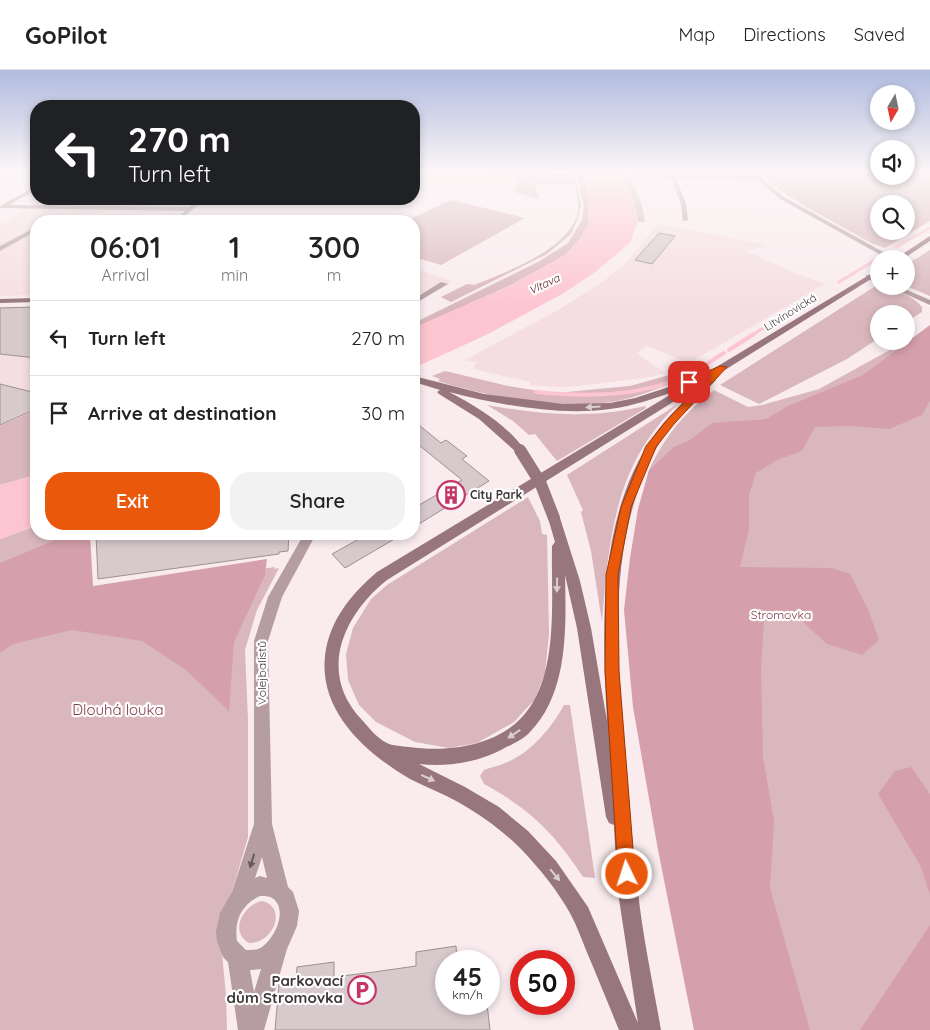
<!DOCTYPE html>
<html lang="en">
<head>
<meta charset="utf-8">
<style>
	:root { --surface:#fff; --page:#f2f2f2; --text:#222; --muted:#767676; --line:#e0e0e0; --accent:#ea580c }
	body { margin:0; font-family:Quicksand,sans-serif; background:var(--page); color:var(--text); height:100vh; display:flex; flex-direction:column; font-size:19px; white-space:nowrap }
	* { box-sizing:border-box; margin:0 }
	p { font-size:16px; color:var(--muted) }
	.icon { flex:none; width:28px; height:28px; fill:none; stroke:currentColor; stroke-width:2; stroke-linecap:round; stroke-linejoin:round }
	.map { position:relative; flex:1; overflow:hidden }
	.sheet { position:absolute; left:30px; top:145px; width:390px; height:325px; display:flex; flex-direction:column; background:var(--surface); border-radius:20px; box-shadow:0 2px 8px #0003 }
	.sheet>* { flex:none }
	.top-card { position:absolute; left:30px; top:30px; width:390px; height:105px; border-radius:20px; box-shadow:0 2px 8px #0003; background:#202124; color:#fff; overflow:hidden }
	.needle { width:32px; rotate:189deg }
	.tools { position:absolute; left:870px; top:15px; display:grid; gap:10px }
	.tools a { display:grid; place-items:center; width:45px; height:45px; border-radius:50%; background:var(--surface); box-shadow:0 2px 8px #0003; font-size:25px }
	.speed { position:absolute; left:435px; top:880px; display:flex; gap:10px; font-size:25px; font-weight:700; text-align:center }
	.speed>* { display:grid; place-content:center; width:65px; height:65px; border-radius:50%; background:var(--surface); box-shadow:0 2px 8px #0003; line-height:1 }
	.speed small { font-size:12px; font-weight:400 }
	.speed .limit { border:8px solid #d22; background:#fff; color:#111 }
	.pin { position:absolute; display:grid; place-items:center; width:42px; height:42px; color:#fff; margin:-21px; border-radius:10px; box-shadow:0 2px 8px #0006 }
	.me { position:absolute; width:55px; margin:-28px; rotate:356deg; stroke-linejoin:round; filter:drop-shadow(0 0 4px #0008) }
	.turn { display:flex; align-items:center; gap:18px; height:105px; padding:0 15px; font-size:22px }
	.turn .icon { width:65px; height:65px; stroke-width:2.5 }
	.turn b { display:block; font-size:35px; line-height:42px }
	.eta { display:flex; justify-content:space-evenly; align-items:center; height:85px; text-align:center }
	.eta b { font-size:30px; font-weight:600; line-height:35px }
	.cta { display:flex; gap:10px; margin-top:auto; padding:10px 15px }
	.cta a { flex:1; height:58px; border-radius:20px; background:var(--accent); color:#fff; font-size:20px; font-weight:600; line-height:58px; text-align:center }
	.cta a+a { background:var(--page); color:var(--text) }
	ul { padding:0; list-style:none }
	li { display:flex; align-items:center; gap:15px; height:75px; padding:0 15px; border-top:1px solid var(--line) }
	li div { flex:1 }
	li b { display:block; font-size:19px }
	li em { font-style:normal }
	header { display:flex; align-items:center; gap:30px; box-sizing:border-box; height:70px; padding:0 25px; background:var(--surface); border-bottom:1px solid var(--line) }
	header strong { font-size:24px }
	nav { display:flex; gap:28px; margin-inline-start:auto; font-size:18px }
	.map>svg:first-child { display:block }
	.built { fill:#f5dee2 }
	.green { fill:#d9b7bd; fill-rule:evenodd }
	.forest { fill:#d5a0ab }
	.water { fill:#fdc5d0 }
	.lines { fill:none; stroke-linecap:round; stroke-linejoin:round }
	.stream-far2 { stroke:#fdc5d0; stroke-width:2.5 }
	.stream-far1 { stroke:#fdc5d0; stroke-width:3 }
	.stream { stroke:#fdc5d0; stroke-width:4 }
	.building { fill:#d7c9cc; stroke:#9d9193 }
	.minor { fill:#b59da2; fill-rule:evenodd }
	.secondary { fill:#98767d; fill-rule:evenodd }
	.secondary-bridge-far1 { stroke:#98767d; stroke-width:9 }
	.secondary-bridge { stroke:#98767d; stroke-width:12 }
	.oneway { fill:#dacdd0 }
	.oneway2 { fill:#665a5c }
	.route { fill:#ea580c; stroke:#983908 }
	.labels { text-anchor:middle; stroke-width:4.5; stroke-linejoin:round; paint-order:stroke }
	.far-water-label { font-size:11px; font-style:italic; fill:#531428; stroke:#fefcfc }
	.far-street-label { font-size:11px; fill:#3b3637; stroke:#fefcfc }
	.poi-label { font-size:12px; font-weight:bold; fill:#3b3637; stroke:#fefcfc; text-anchor:start }
	.park-label { font-size:12px; fill:#7e3b4d; stroke:#fefcfc }
	.street-label { font-size:12px; fill:#3b3637; stroke:#fefcfc }
	.near-park-label { font-size:15px; fill:#7e3b4d; stroke:#fefcfc }
	.near-poi-label { font-size:15px; font-weight:bold; fill:#3b3637; stroke:#fefcfc; text-anchor:end }
</style>
</head>
<body>
<header>
<strong>GoPilot</strong>
<nav><a>Map</a><a>Directions</a><a>Saved</a></nav>
</header>
<div class="map">
<svg width="930" height="960" viewBox="0 0 930 960">
	<rect width="100%" height="100%" fill="#f9ebee"/>
	<path class="built" d="M29 138H189L173 151H36V225L0 226V156Z
		M658 154 766 175 747 181 791 202 825 214 689 293 647 276 636 283 665 303 651 307 569 317 536 316 530 315V312L473 299 477 292 465 290 560 239 605 210 626 193Z
		M414 198 452 211 414 235Z
		M36 236V340L0 356V237Z"/>
	<path class="green" d="M770 103H879V106H906V103H930V151L885 178 873 174 806 137 772 115 768 111ZM879 134H906V161H879Z
		M520 106 575 107 581 134 578 148 571 164 547 184 451 232 441 227 467 214 474 215C504 203 571 179 578 142 579 133 577 124 575 115L537 114 536 112H532L534 113 539 129 514 122Z
		M577 106H583L589 129 588 154 579 170 565 185 511 215 414 258V253L538 192 568 173 582 150 584 136Z
		M623 108H631L642 135 645 152H638L634 132Z
		M451 130 525 148 441 195 414 187V151H406Z
		M930 180V226L906 216V195Z
		M874 217C891 217 910 223 922 237V242L906 252V244H879V268L847 289 759 334 720 315Z
		M897 276 908 283 930 282V960H697L672 378 649 400C666 365 683 344 714 320L748 337 762 335 819 319Z
		M445 301 508 316 546 322H567L630 316 680 302 687 306C663 317 639 327 612 332 560 340 487 327 438 311L440 309 432 306Z
		M678 334C614 395 609 469 602 552L591 481 581 442 583 440 567 405Z
		M487 335C541 345 592 349 645 336L646 338 557 391 535 364 529 365 513 351Z
		M36 340V405L0 415V356Z
		M528 427 540 451 542 464 547 465 549 564 545 603 535 629 514 652 477 673 449 678 415 672 376 652 359 635 348 610 346 584 353 558 371 529 387 515Z
		M36 456V464H80L84 525 275 497 274 499 279 498 257 540 245 580 248 650V767L220 863 226 925 227 960H0V469Z
		M564 635H570L595 808 583 807C556 765 529 738 484 714L480 706 484 700C492 697 502 695 510 691 533 680 552 657 564 635Z
		M262 831C287 836 275 873 249 873 229 862 243 835 262 831Z"/>
	<path class="forest" d="M930 255V330L922 345 889 359 849 356 815 357 802 381 777 390 756 403 749 425V459L740 497 832 498 850 504 867 537 879 570 862 585 827 574 802 551 764 550 761 597 763 687 774 751 770 818 810 960H694L658 780 633 637 624 540 630 488 638 439 649 400 672 378 690 370 712 353 766 349 788 336 863 305Z
		M70 464H90L93 516 267 489 265 505 234 572 229 641 186 600 142 571 72 560 13 574 0 583V493Z
		M911 697 930 724V825L921 797 878 724 895 701Z
		M930 855V960H860Z"/>
	<path class="water" d="M584 103H622L635 138 637 153 630 173 594 203 562 224 488 264 414 298V258L511 215 565 185 579 170 588 154 589 129 583 106Z
		M36 405V456L0 469V415Z"/>
	<g class="lines">
		<path class="stream-far2" d="M901 174 930 158"/>
		<path class="stream-far1" d="M896 177 903 173
			M839 212 877 189
			M782 247 801 235
			M752 265 770 254"/>
		<path class="stream" d="M729 280 754 264
			M536 322C587 327 640 327 688 305 701 299 712 290 724 283"/>
	</g>
	<path class="building" d="M659 163 675 166 652 194 635 190Z
		M36 237V288L0 284V238Z
		M0 314 36 323V339L0 355Z
		M414 351 441 373 446 370 467 386 462 389 489 411 414 457V438L462 410 414 371Z
		M96 464H289L288 481 279 482V484L98 509Z
		M368 464H403L345 498 332 484Z
		M456 876 457 891H446V934H487L490 960H275L279 914 296 912 297 897 334 892V907L374 902 416 896V882Z"/>
	<g class="lines">
		<path class="minor" d="M487 103H543L578 105 575 107Z
			M670 103H674L675 105 758 106 759 103H763L764 111 784 127 896 189H888L780 129 758 110 676 108 686 134 688 150 683 151 681 134 671 108 635 106 670 105Z
			M36 116V120L9 135 189 137 199 129H205L179 151H173L185 141 0 138V136Z
			M36 157V161L0 181V176Z
			M866 205 879 208V213L866 209Z
			M441 212 448 214 414 234V229Z
			M888 216H898L930 230V235Z
			M304 464H316L282 527 268 571 272 754 288 817 293 822 299 841 297 856 287 879 264 960H238L228 892 223 887 217 871 216 862 220 843 232 822 254 754V571L268 527ZM262 787 267 808 260 806 255 808ZM260 826C263 826 269 826 272 828 290 839 273 873 258 879 255 880 250 880 246 880L237 871C234 851 241 835 260 826ZM261 899 254 922 250 900Z"/>
		<path class="secondary" d="M930 166V171L903 189H895Z
			M879 199V204L712 308 716 310 714 312C694 332 671 351 657 377 605 473 617 586 626 691 630 735 632 779 638 822 643 868 653 914 661 960H619C608 933 597 906 586 880 581 868 577 856 571 845 558 821 540 799 521 779 502 760 481 745 458 732 442 723 426 717 410 709 366 683 319 642 325 586 329 551 351 524 377 502L678 320C656 328 633 336 610 339 558 346 500 335 449 322 475 335 507 355 524 379L519 382 515 381 479 349 439 324 437 322 440 320 414 312V306L484 324 563 334 610 333 635 328 681 313 688 314ZM702 314C685 331 666 347 653 367 597 449 602 557 607 651L591 558 580 511 560 448 554 444 548 448 555 472 552 476C551 524 558 590 533 632 509 675 453 683 409 677 402 676 392 676 387 673 377 668 369 658 362 650 317 603 343 545 387 510ZM565 505 577 558 606 747 609 753 614 755 617 816 638 953 588 837 556 791 528 761 499 737 465 717 419 694C447 697 475 693 501 680 510 675 523 670 530 662 569 622 566 556 565 505Z
			M36 228V232L0 233V229Z"/>
		<path class="secondary-bridge-far1" d="M519 379 521 381"/>
		<path class="secondary-bridge" d="M520 380 540 412 554 448"/>
	</g>
	<defs><path id="oneway-solid" d="M-6-.8H1V-3.2L6.5 0L1 3.2V.8H-6Z" transform="scale(1.25)"/></defs>
	<g class="oneway">
		<use href="#oneway-solid" transform="translate(593 337) rotate(177)"/>
		<use href="#oneway-solid" transform="translate(557 515) rotate(91)"/>
		<use href="#oneway-solid" transform="translate(514 664) rotate(147)"/>
		<use href="#oneway-solid" transform="translate(428 708) rotate(24)"/>
		<use href="#oneway-solid" transform="translate(555 805) rotate(50)"/>
	</g>
	<use class="oneway2" href="#oneway-solid" transform="translate(252 791) rotate(107)"/>
	<linearGradient id="sky" x2="0" y2="1"><stop stop-color="#b0bbde"/><stop offset="0.43" stop-color="#fcf6f7"/><stop offset="1" stop-color="#fcf6f7" stop-opacity="0"/></linearGradient>
	<rect width="930" height="237" fill="url(#sky)"/>
	<path class="route" d="M720 296 727 297 674 354 656 377 631 437 618 505 619 601 635 804 633 810 627 812 621 810 618 804 605 601 606 505 621 437 646 376 667 350 709 306 689 315 686 314V311Z"/>
	<defs>
		<symbol id="building-ring" viewBox="-11 -11 22 22"><circle r="9.5" fill="#fefcfc" stroke="#c33665" stroke-width="1.5"/><path d="M-4-6H4V6H1V3H-1V6H-4ZM-2.5-4.3h1.7v1.8h-1.7ZM.8-4.3h1.7v1.8H.8ZM-2.5-1h1.7V.8h-1.7ZM.8-1h1.7V.8H.8Z" fill="#c33665"/></symbol>
		<symbol id="parking-ring" viewBox="-11 -11 22 22"><circle r="9.5" fill="#fefcfc" stroke="#c33665" stroke-width="1.5"/><path d="M-3.5-5.5H1a3.5 3.5 0 0 1 0 7H-1V5.5H-3.5ZM-1-3.4V-.6H.8a1.4 1.4 0 0 0 0-2.8Z" fill="#c33665"/></symbol>
	</defs>
	<g fill-rule="evenodd">
		<use href="#building-ring" x="435" y="409" width="32" height="32"/>
		<use href="#parking-ring" x="346" y="904" width="32" height="32"/>
	</g>
	<g class="labels">
		<g class="far-water-label">
			<text transform="translate(544 214) rotate(-26)" y="4">Vltava</text>
		</g>
		<g class="far-street-label">
			<text transform="translate(790 242) rotate(-32)" y="4">Litvínovická</text>
		</g>
		<g class="poi-label">
			<text x="470" y="429">City Park</text>
		</g>
		<g class="park-label">
			<text x="781" y="549">Stromovka</text>
		</g>
		<g class="street-label">
			<text transform="translate(262 603) rotate(-90)" y="4">Volejbalistů</text>
		</g>
		<g class="near-park-label">
			<text x="118" y="645">Dlouhá louka</text>
		</g>
		<g class="near-poi-label">
			<text x="343" y="916">Parkovací<tspan x="343" dy="17">dům Stromovka</tspan></text>
		</g>
	</g>
</svg>
<div class="tools">
<a><svg class="needle" viewBox="-14 -14 28 28"><path d="M0-13l5 13h-10z" fill="#e53935"/><path d="M0 13l5-13h-10z" fill="#767676"/></svg></a>
<a><svg class="icon" aria-label="sound" viewBox="0 0 24 24"><path d="M4 9h4l5-4v14l-5-4H4zM17 9q2 3 0 6"/></svg></a>
<a><svg class="icon" aria-label="search" viewBox="0 0 24 24"><circle cx="10" cy="10" r="6"/><path d="M15 15l6 6"/></svg></a>
<a>+</a>
<a>−</a>
</div>
<div class="speed"><div>45<small>km/h</small></div><div class="limit">50</div></div>
<div class="pin" style="left:689px;top:312px;background:#d93025"><svg class="icon" aria-label="arrive" viewBox="0 0 24 24"><path d="M6 21V4h12l-3 4 3 4H6"/></svg></div>
<svg class="me" style="left:627px;top:804px" viewBox="-20 -20 40 40"><circle r="17" fill="#ea580c" stroke="#fff" stroke-width="3"/><path d="M0-11L8 9 0 5-8 9z" fill="#fff"/></svg>
<div class="top-card">
<div class="turn"><svg class="icon" aria-label="left" viewBox="0 0 24 24"><path d="M17 20v-9H6M10 6l-5 5 5 5"/></svg><div><b>270 m</b>Turn left</div></div>
</div>
<section class="sheet">
<div class="eta">
<div><b>06:01</b><p>Arrival</p></div>
<div><b>1</b><p>min</p></div>
<div><b>300</b><p>m</p></div>
</div>
<ul>
<li><svg class="icon" aria-label="left" viewBox="0 0 24 24"><path d="M17 20v-9H6M10 6l-5 5 5 5"/></svg><div><b>Turn left</b></div><em>270 m</em></li>
<li><svg class="icon" aria-label="arrive" viewBox="0 0 24 24"><path d="M6 21V4h12l-3 4 3 4H6"/></svg><div><b>Arrive at destination</b></div><em>30 m</em></li>
</ul>
<div class="cta"><a>Exit</a><a>Share</a></div>
</section>
</div>
</body>
</html>
